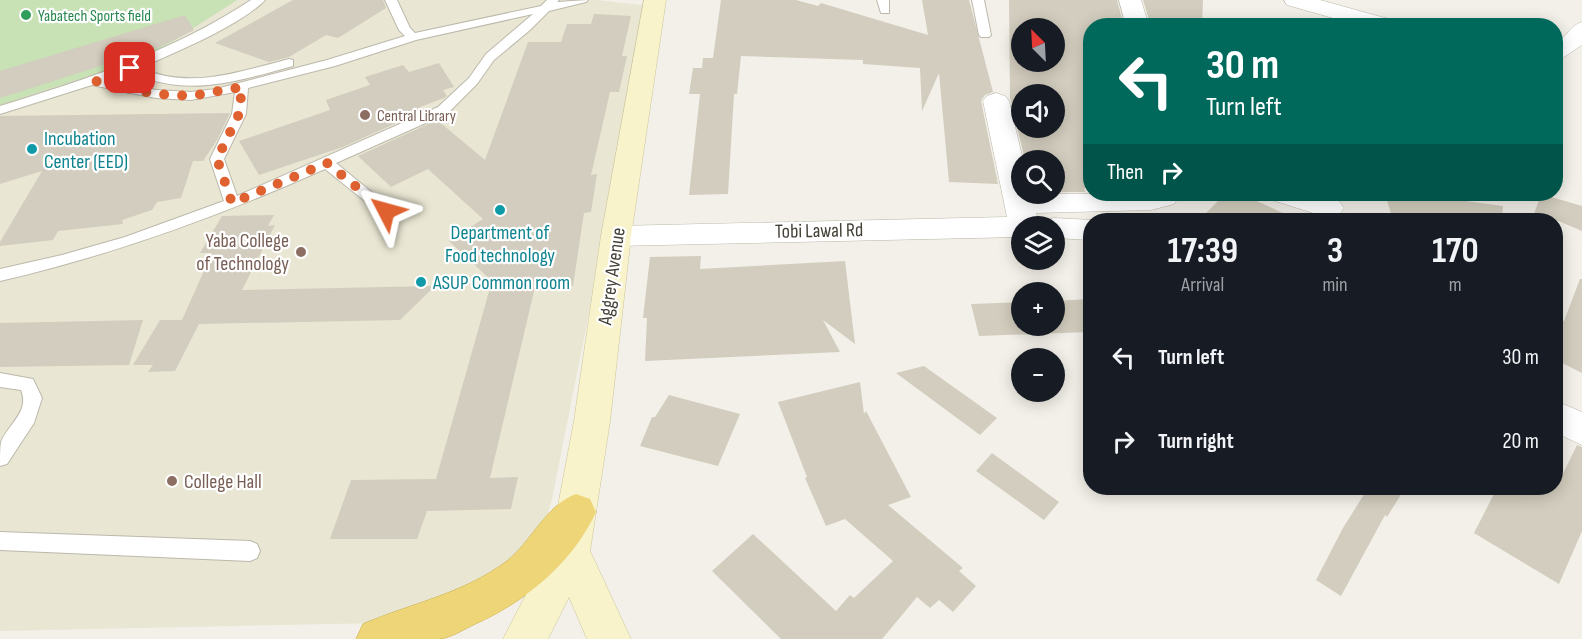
<!DOCTYPE html>
<html lang="en">
<head>
<meta charset="utf-8">
<style>
	:root { --surface:#171b24; --page:#242831; --text:#f1f3f6; --muted:#9ea1a6 }
	body { margin:0; font-family:"Sofia Sans Condensed",sans-serif; background:var(--page); color:var(--text); height:100vh; display:flex; flex-direction:column; font-size:22px; white-space:nowrap }
	* { box-sizing:border-box; margin:0 }
	p { font-size:20px; color:var(--muted) }
	.icon { flex:none; width:33px; height:33px; fill:none; stroke:currentColor; stroke-width:2; stroke-linecap:round; stroke-linejoin:round }
	.map { position:relative; flex:1; overflow:hidden }
	.details { position:absolute; left:1083px; top:213px; width:480px; height:282px; display:flex; flex-direction:column; background:var(--surface); border-radius:24px; box-shadow:0 3px 15px #0003 }
	.details>* { flex:none }
	.hud { position:absolute; left:1083px; top:18px; width:480px; height:183px; border-radius:24px; box-shadow:0 3px 15px #0003; background:#00695c; color:#fff; overflow:hidden }
	.needle { width:39px; rotate:336deg }
	.buttons { position:absolute; left:1011px; top:18px; display:grid; gap:12px }
	.buttons a { display:grid; place-items:center; width:54px; height:54px; border-radius:50%; background:var(--surface); box-shadow:0 3px 15px #0003; font-size:30px }
	.pin { position:absolute; display:grid; place-items:center; width:51px; height:51px; color:#fff; margin:-26px; border-radius:12px; box-shadow:0 3px 9px #0006 }
	.me { position:absolute; width:66px; margin:-33px; rotate:309deg; stroke-linejoin:round; filter:drop-shadow(0 0 4px #0008) }
	.turn { display:flex; align-items:center; gap:21px; height:126px; padding:0 24px; font-size:27px }
	.turn .icon { width:78px; height:78px; stroke-width:2.5 }
	.turn b { display:block; font-size:42px; line-height:51px }
	.then { display:flex; align-items:center; height:57px; padding:0 24px; background:#0003; gap:12px; font-size:22px }
	.eta { display:flex; justify-content:space-evenly; align-items:center; height:102px; text-align:center }
	.eta b { font-size:36px; font-weight:700; line-height:42px }
	ul { padding:0; list-style:none }
	li { display:flex; align-items:center; gap:18px; height:84px; padding:0 24px }
	li div { flex:1 }
	li b { display:block; font-size:22px }
	li em { font-style:normal }
	.map>svg:first-child { display:block }
	.education { fill:#e9e6d3 }
	.green { fill:#c8e1b5 }
	.building { fill:#d2cdbe; fill-rule:evenodd }
	.lines { fill:none; stroke-linecap:round; stroke-linejoin:round }
	.lane-casing { stroke:#bcb8ab; stroke-width:2 }
	.street-casing { stroke:#bcb8ab; stroke-width:1 }
	.secondary-casing { stroke:#ccc59c; stroke-width:1 }
	.highway-casing { stroke:#caac49; stroke-width:1 }
	.lane { fill:#fff; fill-rule:evenodd }
	.street { fill:#fff; fill-rule:evenodd }
	.secondary { fill:#f8f3cb; fill-rule:evenodd }
	.highway { fill:#edd578; fill-rule:evenodd }
	.route { stroke:#e06130; stroke-width:10; stroke-dasharray:0 18 }
	.leisure-dot { fill:#2e9e5b; stroke:#fff; stroke-width:2 }
	.education-dot { fill:#8d6e63; stroke:#fff; stroke-width:2 }
	.culture-dot { fill:#0f9aa8; stroke:#fff; stroke-width:2 }
	.labels { text-anchor:middle; stroke-width:4.5; stroke-linejoin:round; paint-order:stroke }
	.far-leisure-label { font-size:16px; fill:#27864d; stroke:#fff; text-anchor:start }
	.far-education-label { font-size:16px; fill:#785e54; stroke:#fff; text-anchor:start }
	.culture-label { font-size:20px; fill:#0d838f; stroke:#fff; text-anchor:start }
	.street-label { font-size:20px; fill:#444137; stroke:#fff }
	.education-label { font-size:20px; fill:#785e54; stroke:#fff; text-anchor:end }
</style>
</head>
<body>
<div class="map">
<svg width="1582" height="639" viewBox="0 0 1582 639">
	<rect width="100%" height="100%" fill="#f2f0e8"/>
	<path class="education" d="M0 0H597L650 6 552 499 539 544 506 573 378 623 0 631Z"/>
	<path class="green" d="M0 0H237L164 47 114 68 0 105Z"/>
	<path class="building" d="M293 0H383L386 8 338 38 326 35 289 57 269 62 215 43Z
		M721 0H796L818 6 821 3 928 35 922 0H969L993 92 985 95 981 101 998 184 949 182 939 73 922 111 920 68 863 64V60L741 56 737 94H734L728 194 689 195 700 94H689L693 68H702L703 58H713Z
		M1009 0H1117L1124 26H1090V189L1084 188 1085 192H1054V160H1025L1010 98ZM1022 28H1054V62H1022ZM1022 94H1054V128H1022Z
		M1143 0H1203L1202 26H1151Z
		M594 14 631 16 622 56H627L619 92H610L591 175 597 174 591 212 584 213 573 286 535 287 490 478 518 477 511 509 427 511 417 539H330L351 480 436 479 492 281 449 241 483 219 428 169 391 187 358 156 437 120 485 160 528 42H561L567 24H591Z
		M185 15 194 30 160 47 0 98V71Z
		M439 63 454 87 443 90 447 96 444 98 420 107 425 110 343 147 259 175 239 141 330 110 326 100 370 85 365 77 403 65 409 72Z
		M230 113 217 140 203 161H193L181 198 157 202 152 210 122 220 123 224 58 231 53 240 0 246V242L42 171 0 184V116Z
		M1225 194H1242L1298 220H1199Z
		M1385 194H1413L1503 206 1502 220H1393Z
		M1541 194 1582 206V231L1556 220H1532Z
		M274 215 268 226 275 225 242 290 435 286 400 320 199 324 175 371 148 372 153 365H133L160 320H182L212 253H200L222 216Z
		M701 256 700 269 845 261 855 344 823 320 840 352 645 361 647 318H643L650 257Z
		M1580 279H1582V373L1556 360V317L1564 321Z
		M1090 299V332L979 336 971 304 1022 302V326H1054V301Z
		M143 320 129 365 0 367V323Z
		M924 366 997 418 980 435 896 373Z
		M860 382 864 414 866 411 911 497 888 505 963 568 959 571 976 586 953 612 939 600 930 608 917 597 882 639H781L712 571 753 534 836 611 850 595 854 598 893 561 845 519 826 526 805 478 807 477 778 402Z
		M669 395 740 414 718 466 640 446 652 417H655Z
		M1577 445 1582 447V531L1559 584 1474 533 1497 488H1556Z
		M992 453 1059 502 1044 520 976 471Z
		M1368 488H1405L1387 517 1385 515 1341 596 1316 580 1343 528Z"/>
	<g class="lines">
		<defs>
			<path id="lane" d="M251 0H265C240 26 174 53 140 68 190 90 238 72 289 59L293 60V66C235 82 187 98 129 72L106 80 156 90 191 92 216 89 327 60 405 36 399 30 385 0H397L410 28 415 33 541 6 547 0H559L557 2 588 0 586 2 549 11 530 30 494 60 477 84 448 113 336 163 391 208 393 211 391 214H381L325 169C220 216 113 255 0 281V269L62 255 125 237 224 201 210 159 232 114 235 92 191 100 156 98 92 85 0 114V106C88 79 174 51 251 0ZM533 14 486 54 469 78 438 107 237 196 224 159 246 114 248 88 335 66 416 40Z
				M877 0H889V13H881Z
				M972 0H984L991 35 989 37H981L979 35Z
				M0 373 33 379 42 398 34 423 7 464 0 466C0 459 0 448 1 442 8 424 30 412 21 390L0 387Z
				M0 532 250 541 257 544 260 551 257 558 250 561 0 550Z"/>
			<path id="street" d="M1119 0H1141L1149 26H1126Z
				M1284 0H1320L1396 21 1399 26H1361L1287 5Z
				M1582 22V45L1564 57 1556 59V43C1567 37 1570 25 1582 22Z
				M996 93 1005 96 1009 101 1023 160 1022 194H1181L1174 204 1151 210 1036 213 1040 225 1022 226V237L616 246 605 243 601 236 605 229 616 226 1007 217 983 101 987 96Z
				M1271 194H1315L1339 201 1344 208 1339 215 1329 218 1275 201Z
				M1054 218 1093 220H1090V240L1054 238V226H1040L1043 221Z
				M1556 401 1582 412V445L1556 433Z"/>
			<path id="secondary" d="M644 0H666L631 236 610 421 590 551 631 639H587L569 597 548 639H503L550 548 574 421 601 236Z"/>
			<path id="highway" d="M576 494 590 499 596 512C572 564 525 602 473 625 463 630 450 638 439 639 412 639 383 639 356 639L363 624C412 603 463 594 507 561 532 541 546 505 576 494Z"/>
		</defs>
		<use href="#lane" class="lane-casing"/>
		<use href="#street" class="street-casing"/>
		<use href="#secondary" class="secondary-casing"/>
		<use href="#highway" class="highway-casing"/>
		<use href="#lane" class="lane"/>
		<use href="#street" class="street"/>
		<use href="#secondary" class="secondary"/>
		<use href="#highway" class="highway"/>
	</g>
	<g class="lines">
		<path class="route" d="M130 68 95 82 156 94 191 96 242 87 239 114 217 159 232 203 327 163 386 211"/>
	</g>
	<circle class="leisure-dot" cx="26" cy="15" r="6"/>
	<g class="education-dot">
		<circle cx="365" cy="115" r="6"/>
		<circle cx="301" cy="252" r="6"/>
		<circle cx="172" cy="481" r="6"/>
	</g>
	<g class="culture-dot">
		<circle cx="32" cy="149" r="6"/>
		<circle cx="500" cy="210" r="6"/>
		<circle cx="421" cy="282" r="6"/>
	</g>
	<g class="labels">
		<g class="far-leisure-label">
			<text x="38" y="21">Yabatech Sports field</text>
		</g>
		<g class="far-education-label">
			<text x="377" y="121">Central Library</text>
		</g>
		<g class="culture-label">
			<text x="44" y="145">Incubation<tspan x="44" dy="23">Center (EED)</tspan></text>
			<text x="500" y="239" text-anchor="middle">Department of<tspan x="500" dy="23">Food technology</tspan></text>
			<text x="433" y="289">ASUP Common room</text>
		</g>
		<g class="street-label">
			<text transform="translate(819 230) rotate(-1)" y="7">Tobi Lawal Rd</text>
			<text transform="translate(611 276) rotate(-82)" y="7">Aggrey Avenue</text>
		</g>
		<g class="education-label">
			<text x="289" y="247">Yaba College<tspan x="289" dy="23">of Technology</tspan></text>
			<text x="184" y="488" text-anchor="start">College Hall</text>
		</g>
	</g>
</svg>
<div class="buttons">
<a><svg class="needle" viewBox="-14 -14 28 28"><path d="M0-13l5 13h-10z" fill="#e53935"/><path d="M0 13l5-13h-10z" fill="#9ea1a6"/></svg></a>
<a><svg class="icon" aria-label="sound" viewBox="0 0 24 24"><path d="M4 9h4l5-4v14l-5-4H4zM17 9q2 3 0 6"/></svg></a>
<a><svg class="icon" aria-label="search" viewBox="0 0 24 24"><circle cx="10" cy="10" r="6"/><path d="M15 15l6 6"/></svg></a>
<a><svg class="icon" aria-label="layers" viewBox="0 0 24 24"><path d="M12 4l9 5-9 5-9-5zM3 14l9 5 9-5"/></svg></a>
<a>+</a>
<a>−</a>
</div>
<div class="pin" style="left:130px;top:68px;background:#d93025"><svg class="icon" aria-label="arrive" viewBox="0 0 24 24"><path d="M6 21V4h12l-3 4 3 4H6"/></svg></div>
<svg class="me" style="left:386px;top:211px" viewBox="-20 -20 40 40"><path d="M0-17L14 15 0 8-14 15z" fill="#e06130" stroke="#fff" stroke-width="4"/></svg>
<div class="hud">
<div class="turn"><svg class="icon" aria-label="left" viewBox="0 0 24 24"><path d="M17 20v-9H6M10 6l-5 5 5 5"/></svg><div><b>30 m</b>Turn left</div></div>
<div class="then">Then<svg class="icon" aria-label="right" viewBox="0 0 24 24"><path d="M7 20v-9h11M14 6l5 5-5 5"/></svg></div>
</div>
<section class="details">
<div class="eta">
<div><b>17:39</b><p>Arrival</p></div>
<div><b>3</b><p>min</p></div>
<div><b>170</b><p>m</p></div>
</div>
<ul>
<li><svg class="icon" aria-label="left" viewBox="0 0 24 24"><path d="M17 20v-9H6M10 6l-5 5 5 5"/></svg><div><b>Turn left</b></div><em>30 m</em></li>
<li><svg class="icon" aria-label="right" viewBox="0 0 24 24"><path d="M7 20v-9h11M14 6l5 5-5 5"/></svg><div><b>Turn right</b></div><em>20 m</em></li>
</ul>
</section>
</div>
</body>
</html>
